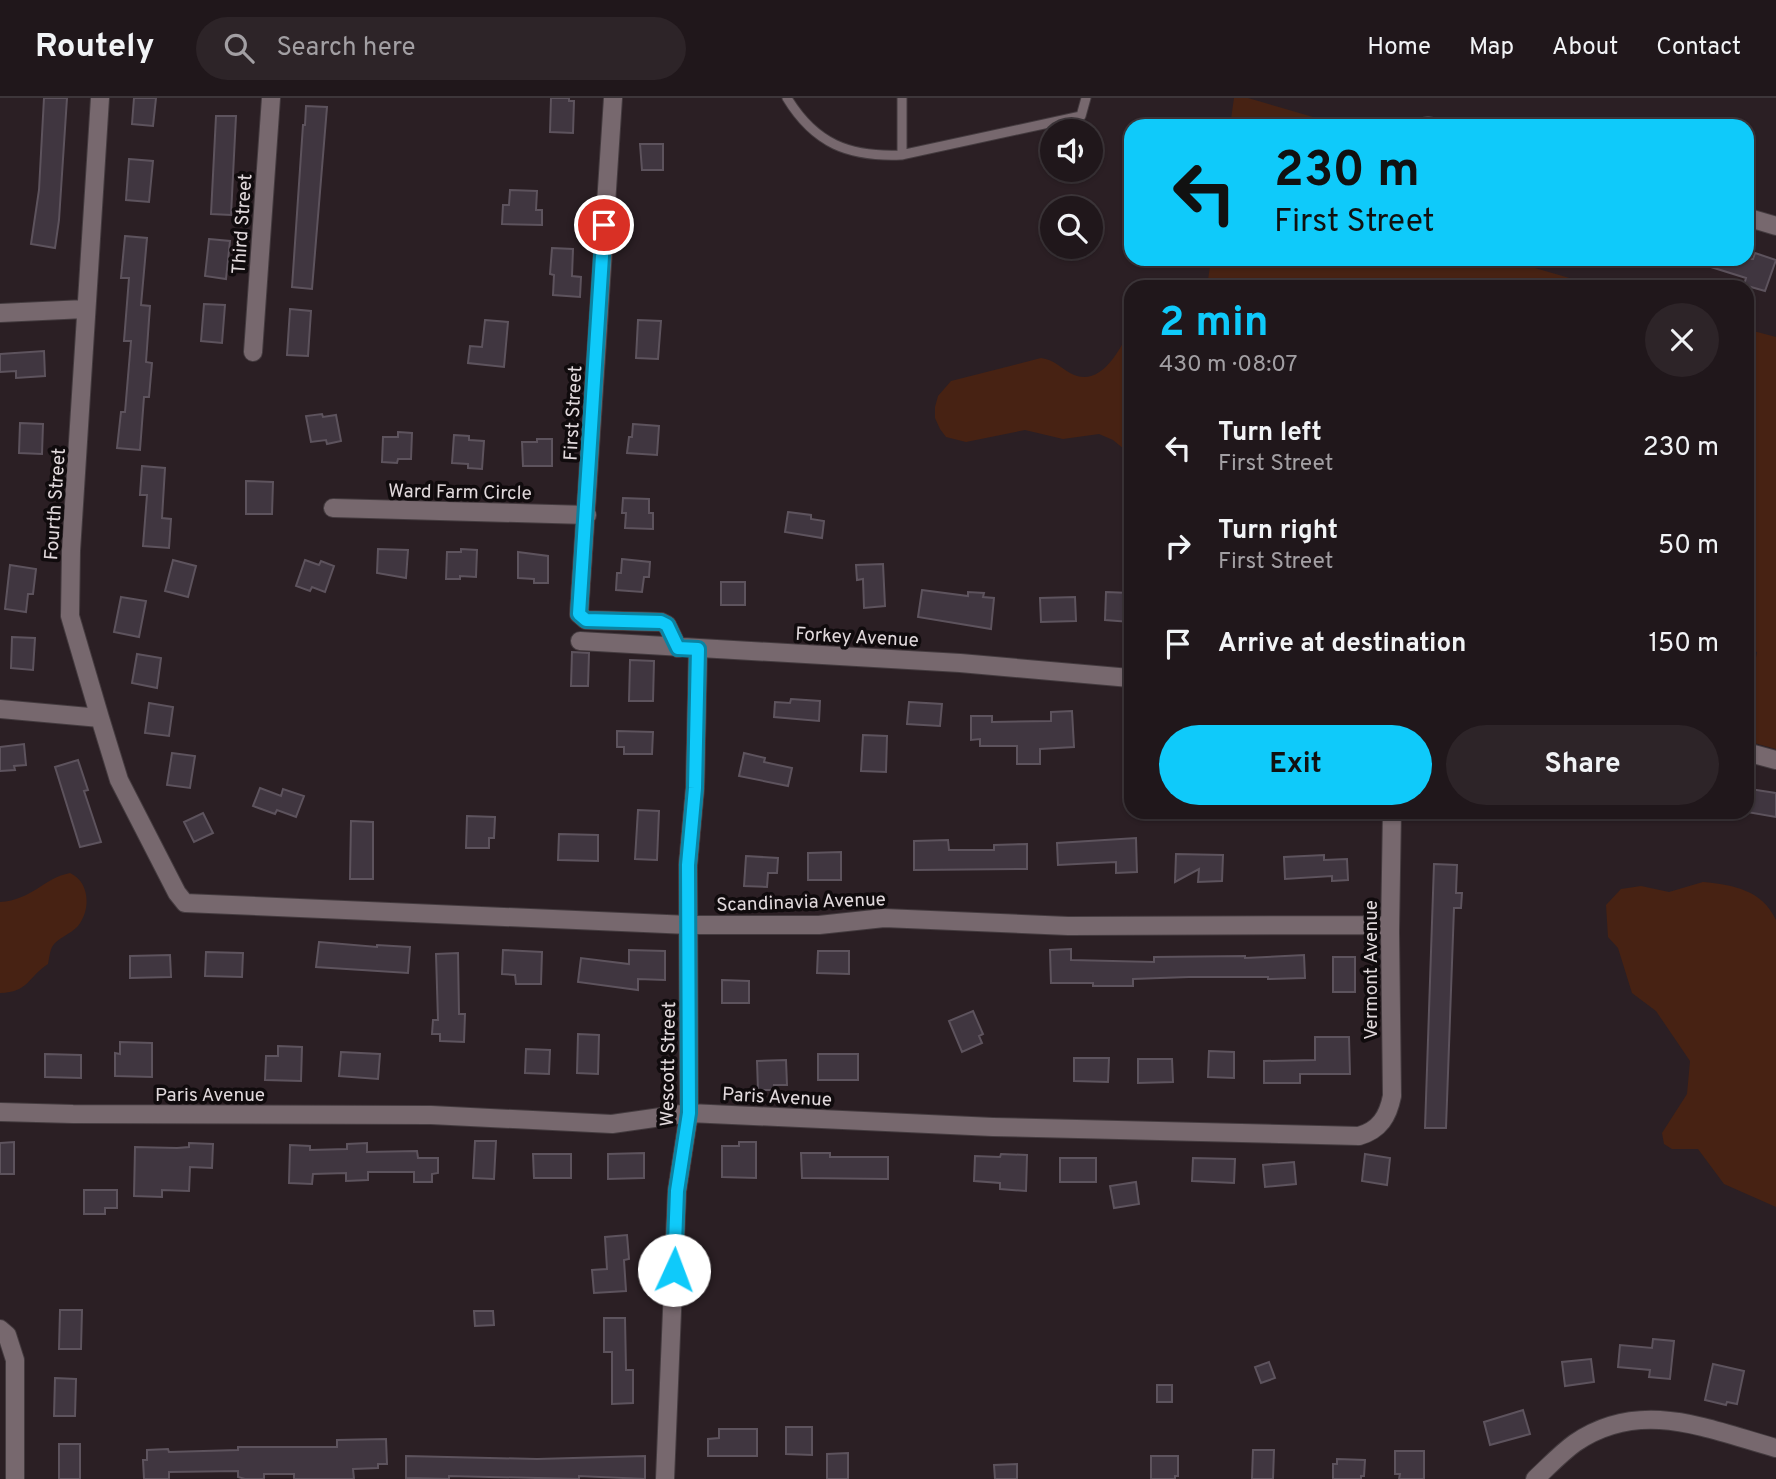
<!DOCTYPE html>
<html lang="en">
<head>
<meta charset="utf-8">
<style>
	:root { --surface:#20171b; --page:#2d2428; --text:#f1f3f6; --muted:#a29fa3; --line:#3d363a; --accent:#0fcafa }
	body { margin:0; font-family:Overpass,sans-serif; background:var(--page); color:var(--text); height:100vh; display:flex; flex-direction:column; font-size:26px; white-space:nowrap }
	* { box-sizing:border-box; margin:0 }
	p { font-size:23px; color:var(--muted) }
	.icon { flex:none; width:38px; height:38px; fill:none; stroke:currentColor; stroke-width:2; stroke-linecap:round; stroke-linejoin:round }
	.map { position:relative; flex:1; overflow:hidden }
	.side { position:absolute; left:1124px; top:182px; width:630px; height:539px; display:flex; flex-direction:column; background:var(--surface); border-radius:21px; box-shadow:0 2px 5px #0004,0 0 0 2px var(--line) }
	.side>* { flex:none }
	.guide { position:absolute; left:1124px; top:21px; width:630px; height:147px; border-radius:21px; box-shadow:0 2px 5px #0004,0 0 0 2px var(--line); background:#0fcafa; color:#111; overflow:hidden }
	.buttons { position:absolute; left:1040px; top:21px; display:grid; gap:14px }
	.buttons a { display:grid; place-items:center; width:63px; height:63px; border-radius:50%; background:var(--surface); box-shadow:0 2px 5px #0004,0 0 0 2px var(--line); font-size:35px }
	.pin { position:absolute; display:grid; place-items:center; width:60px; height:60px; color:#fff; margin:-30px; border:4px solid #fff; border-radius:50%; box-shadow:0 2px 7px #0007 }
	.me { position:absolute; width:77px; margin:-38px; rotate:2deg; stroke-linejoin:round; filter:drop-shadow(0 0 5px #0008) }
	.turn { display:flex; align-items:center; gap:24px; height:147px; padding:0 35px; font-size:32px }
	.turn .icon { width:91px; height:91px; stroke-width:2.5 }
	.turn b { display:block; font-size:49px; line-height:60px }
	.round { display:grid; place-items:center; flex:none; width:74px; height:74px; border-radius:37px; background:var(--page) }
	.summary { display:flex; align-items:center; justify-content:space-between; height:119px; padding:0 35px }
	h1 { font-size:42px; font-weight:700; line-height:52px; color:var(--accent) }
	.button { display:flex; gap:14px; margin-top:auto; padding:14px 35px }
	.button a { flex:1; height:80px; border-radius:42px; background:var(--accent); color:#111; font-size:28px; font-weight:700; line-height:80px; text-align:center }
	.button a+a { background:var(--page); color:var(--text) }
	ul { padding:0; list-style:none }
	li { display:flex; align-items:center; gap:21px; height:98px; padding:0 35px }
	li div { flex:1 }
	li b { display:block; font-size:26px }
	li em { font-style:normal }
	header { display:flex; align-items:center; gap:42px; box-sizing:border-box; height:98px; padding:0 35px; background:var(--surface); border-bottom:2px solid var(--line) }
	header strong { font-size:33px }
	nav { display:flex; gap:38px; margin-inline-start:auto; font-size:24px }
	.search { width:490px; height:63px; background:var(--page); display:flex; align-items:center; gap:18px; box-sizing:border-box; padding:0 24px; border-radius:38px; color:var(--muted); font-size:26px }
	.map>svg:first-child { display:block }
	.green { fill:#472213 }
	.building { fill:#403640; stroke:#5d535d; stroke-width:2 }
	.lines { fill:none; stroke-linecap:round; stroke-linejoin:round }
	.service-casing { stroke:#443b3f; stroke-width:11 }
	.minor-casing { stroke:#443b3f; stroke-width:20 }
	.service { stroke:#77686e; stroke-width:9 }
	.minor { stroke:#77686e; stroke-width:18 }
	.route-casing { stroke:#0a83a2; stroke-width:18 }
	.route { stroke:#0fcafa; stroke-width:12 }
	.labels { text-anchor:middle; stroke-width:7; stroke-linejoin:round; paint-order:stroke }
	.street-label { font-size:19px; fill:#e1d9dc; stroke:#100b0d }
</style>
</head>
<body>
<header>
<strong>Routely</strong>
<div class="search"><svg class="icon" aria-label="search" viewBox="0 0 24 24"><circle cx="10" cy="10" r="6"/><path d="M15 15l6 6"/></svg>Search here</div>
<nav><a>Home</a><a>Map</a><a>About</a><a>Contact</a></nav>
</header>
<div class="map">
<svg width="1776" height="1381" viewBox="0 0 1776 1381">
	<rect width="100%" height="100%" fill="#2b1f24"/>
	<path class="green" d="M1234 0H1248L1344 28H1230Z
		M1211 161H1511V163L1600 189H1207Z
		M1130 230V356L1113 342 1099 336 1063 341 1025 332 966 344 946 339 940 331 935 320V309L938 298 951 283 1041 260C1054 262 1060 269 1070 275 1099 292 1121 252 1130 230Z
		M1746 231 1776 239V651L1747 643V607L1757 554 1746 550Z
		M70 775C90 784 91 812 78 828 71 836 57 840 52 849 50 853 49 861 48 866 27 880 29 894 0 895V804C32 802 44 780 70 775Z
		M1703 784C1734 787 1762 792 1776 822V1109L1724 1086 1698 1051H1672L1664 1046 1662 1035 1687 996 1690 963 1656 913 1632 895 1618 850 1608 839 1606 807 1621 791 1641 788 1669 794Z"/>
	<path class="building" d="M44 0H67L59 122 55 150 31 146 39 92Z
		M134 0H156L153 28 132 26Z
		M551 0H569V3H574L573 35 550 34Z
		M306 8 327 9 312 191 292 189 303 27H305Z
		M216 18H236L231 117 211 116Z
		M640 46H663V72H642Z
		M129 61 153 63 149 104 126 102Z
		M510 92 537 93 536 112H542V127L502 126 503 107H509Z
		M125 138 147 140 141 207 150 208 146 264 152 265 149 299H144L140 352 117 350 121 314H125L131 243H124L129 180H121Z
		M209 141 230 143 226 181 205 178Z
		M552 150 573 151 572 178 581 179 580 199 553 197 554 177 550 176Z
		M1755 155 1776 162 1765 193 1744 187 1746 180 1695 164 1696 161H1753Z
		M204 206 225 207 222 245 201 243Z
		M290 211 311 213 308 258 287 257Z
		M485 222 508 224 504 269 468 265 470 248 482 249Z
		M638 222 661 223 658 261 636 260Z
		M44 253 45 278 16 280V273L0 274V256Z
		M322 316 323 319 336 317 341 343 327 346 326 342 311 344 306 318Z
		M20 325 43 326 42 356 19 355Z
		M633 326 659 328 657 357 627 355 629 339H632Z
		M398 334 412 335 411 361H398L397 365 382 364 383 339H398Z
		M454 337 469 338V342L484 343 482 371 468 370V366L452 365Z
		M537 341H552V368H523L522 344H537Z
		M142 368 165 370 162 420 171 421 169 450 143 448 147 397H140Z
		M246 383 273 384 272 416H246Z
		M623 400 649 401V415H653V431L625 430 626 415H622Z
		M788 414 811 417V421L824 423 822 440 785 434Z
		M378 451 408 452 406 480 377 475Z
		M461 451 477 452 476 479 460 478V481H446L447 454H461Z
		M518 454 548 458V485H534V481L518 480Z
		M622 461 650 464 649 479H644L642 494 616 492 617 475H621Z
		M173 462 196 468 188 499 165 493Z
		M305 462 319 467 321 463 334 468 325 494 312 489 310 493 296 488Z
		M883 466 885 508 864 510 863 481 857 482 856 467Z
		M10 467 36 471 33 496H28L26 514 5 511Z
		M721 484H745V507H721Z
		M922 492 968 498V494L984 495 983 499 994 500 991 531 918 519Z
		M1106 494 1130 495V524L1105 522Z
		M121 499 146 503 139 539 114 534Z
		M1075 499 1076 523 1041 524 1040 500Z
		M12 539 35 540 33 572 11 570Z
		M572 554 589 555 588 588H571Z
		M137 556 161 560 157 590 132 585Z
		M630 562 654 563 653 603H629Z
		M791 601 820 603 819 623 774 619 775 604 790 605Z
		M909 604 942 606 940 628 907 626Z
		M149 605 173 609 169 638 145 635Z
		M1072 613 1074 649 1040 651V666H1017V648H980V641L971 642V618H992V624L1051 623V614Z
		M617 633 653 634 652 656H624V649H617Z
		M863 637 887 638 886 674 861 673Z
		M24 646 26 667 14 668 15 672 0 673V649Z
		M172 655 195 658 190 690 167 687Z
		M744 655 765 660 764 664 792 670 788 688 739 678Z
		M78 662 88 692 84 693 101 744 80 749 55 669Z
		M260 690 281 698 283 691 304 698 296 719 277 712 275 716 253 708Z
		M1750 691 1776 695V719L1747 714Z
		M638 712 659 713 657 762 635 761Z
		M203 715 213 735 194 744 184 724Z
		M467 718 495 719 494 740H489V750H466Z
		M351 723 373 724V781H350Z
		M559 736 598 737V763L558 762Z
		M1136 740 1137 774 1116 775V764L1058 767 1057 745Z
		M948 742 949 752H994V747L1027 746V771L914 772V743Z
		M841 754V782H808V755Z
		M1176 756 1223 757 1222 783 1198 784 1199 771 1175 784Z
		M1324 757V762L1347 761 1348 782 1332 783V778L1285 781 1284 759Z
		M746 758 778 760 777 775H768L767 789 744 788Z
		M1434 766 1457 767 1456 795H1462L1461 810H1454L1446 1030H1425Z
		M319 844 377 849V847L410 849 408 875 316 869Z
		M1071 851V862L1154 864V859L1245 858V860L1304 857 1305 880 1268 881V879H1189L1133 881V888H1093V885H1051L1050 852Z
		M503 852 542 854 541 886H516L515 877 502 876Z
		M629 852 665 853V882L638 881V892L578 884 581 860 629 866Z
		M818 853H849V876L817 875Z
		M206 854 243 855 242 879 205 878Z
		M458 855 459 916H465L464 944 440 943V936H432L433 922H438L436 856Z
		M170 857 171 879 130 880V858Z
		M1333 859H1355V894H1333Z
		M722 882 749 883V905H722Z
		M973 913 983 936 979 938 982 945 962 954 949 923Z
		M578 936 599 937 598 976 577 975Z
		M1315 939H1349L1350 976H1300V985H1264V963L1315 962Z
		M120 944 152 945V979L115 978V955L120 956Z
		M278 948 302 949 301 983 265 982 266 958H278Z
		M526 951 550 952 549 976 525 975Z
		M1209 953 1234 954V980L1208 979Z
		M341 954 380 956 378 981 339 978Z
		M45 956 81 957V980L45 979Z
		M818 956H858V982H818Z
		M1074 960H1109L1108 984 1074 983Z
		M1138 961H1172L1173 984 1138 985Z
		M786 962 787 987H774V992H758L757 963Z
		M475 1043H496L494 1081 473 1080Z
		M14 1044V1076H0V1045Z
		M739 1044H756V1080L722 1079V1048H739Z
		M189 1045 213 1046 212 1070 190 1069 189 1093 162 1092V1099L134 1098 135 1049 177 1050 189 1049Z
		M367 1045V1054L417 1053 418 1060H438V1075L432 1076V1084H414V1074H368V1082L346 1083V1075L313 1076 312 1086 289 1085 290 1047 310 1048V1052L347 1051V1046Z
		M644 1055V1080L608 1081V1056Z
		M801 1055H830V1059H888V1081L802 1080Z
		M533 1056H571V1080H534Z
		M1001 1056 1027 1057 1026 1093 1000 1091V1085L974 1083 975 1058 1000 1059Z
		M1365 1056 1390 1060 1387 1087 1362 1083Z
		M1060 1060H1096V1084H1060Z
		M1193 1060 1235 1061 1234 1085 1192 1083Z
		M1294 1064 1296 1086 1265 1089 1263 1067Z
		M1136 1084 1139 1106 1114 1110 1110 1088Z
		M84 1092H117V1110H105V1116H84Z
		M627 1137 629 1161 624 1162 626 1193 594 1195 592 1172 607 1171 605 1139Z
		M60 1212H82L81 1251H59Z
		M474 1213H493L494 1227 475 1228Z
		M604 1220H625L626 1272H633V1305L612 1306V1254H604Z
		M1653 1241 1674 1243 1670 1281 1649 1279 1650 1272 1618 1269 1620 1247 1652 1250Z
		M1591 1261 1594 1284 1565 1288 1562 1264Z
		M1269 1264 1275 1280 1261 1285 1255 1269Z
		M1713 1266 1744 1273 1737 1306 1727 1304 1726 1307 1705 1302Z
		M55 1280 76 1281 75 1318H54Z
		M1157 1287H1172V1304H1157Z
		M1523 1312 1530 1336 1490 1347 1484 1324Z
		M786 1329H812V1357L786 1356Z
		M719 1331H757V1358H708V1341L719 1340Z
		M386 1341 387 1366H378V1370L353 1371 354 1381H294V1376H264V1381H245L238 1379V1373L169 1374V1381H144L143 1362H147V1352L168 1351 169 1354 238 1352V1349H337V1342Z
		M59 1346H80V1381H59Z
		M1253 1352H1274L1273 1381H1252Z
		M1395 1353H1424V1381H1399L1400 1376H1395Z
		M848 1355V1381H827V1356Z
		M406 1358 537 1361 645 1358V1381L579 1378V1381L449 1378V1381L406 1380Z
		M1151 1358H1178V1378H1175V1381H1151Z
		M1337 1361 1365 1362 1364 1378H1361V1381H1333V1366H1337Z
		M1017 1366V1381H995L994 1367Z"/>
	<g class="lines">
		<defs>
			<path id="service" d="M787 0C815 46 849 59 901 57L1081 18 1086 0
				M902 0V57"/>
			<path id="minor" d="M100 0 71 453 70 518 100 620 119 682 177 795 185 805 689 827H819L884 820 1068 828 1390 827
				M613 0 579 516 586 522 661 524 667 527 678 550
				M1427 28H1429
				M1746 119 1776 128
				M0 215 85 211
				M253 254 271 0
				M333 410 587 417
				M580 543 960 565 1130 580
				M0 611 100 620
				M1746 654 1776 662
				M0 1014 73 1016 431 1017 612 1026 689 1015 993 1029 1359 1038C1380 1032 1388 1018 1392 998L1390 833 1392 714
				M0 1231 7 1237 15 1262V1381
				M665 1381 677 1093 689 1015 688 767 695 690 698 551
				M1535 1381C1548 1369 1561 1355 1575 1345 1641 1300 1707 1331 1776 1350"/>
		</defs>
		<use href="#service" class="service-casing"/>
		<use href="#minor" class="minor-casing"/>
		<use href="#service" class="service"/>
		<use href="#minor" class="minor"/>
	</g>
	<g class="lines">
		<defs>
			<path id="route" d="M604 127 579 516 586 522 661 524 667 527 678 550 698 551 695 690 688 767 689 1015 677 1093 674 1172"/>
		</defs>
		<use href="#route" class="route-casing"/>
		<use href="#route" class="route"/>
	</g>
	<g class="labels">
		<g class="street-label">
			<text transform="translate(241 126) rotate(-86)" y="7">Third Street</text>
			<text transform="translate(572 315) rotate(-87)" y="7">First Street</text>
			<text transform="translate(460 393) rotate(1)" y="7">Ward Farm Circle</text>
			<text transform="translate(54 406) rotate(-86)" y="7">Fourth Street</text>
			<text transform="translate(857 538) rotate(3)" y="7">Forkey Avenue</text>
			<text transform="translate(801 803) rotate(-2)" y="7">Scandinavia Avenue</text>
			<text transform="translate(1370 872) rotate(-90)" y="7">Vermont Avenue</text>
			<text transform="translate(667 966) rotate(-89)" y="7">Wescott Street</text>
			<text x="210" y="1003">Paris Avenue</text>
			<text transform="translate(777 998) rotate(3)" y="7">Paris Avenue</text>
		</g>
	</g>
</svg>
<div class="buttons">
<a><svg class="icon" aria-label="sound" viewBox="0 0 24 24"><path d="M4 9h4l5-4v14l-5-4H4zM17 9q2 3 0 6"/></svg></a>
<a><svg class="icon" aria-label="search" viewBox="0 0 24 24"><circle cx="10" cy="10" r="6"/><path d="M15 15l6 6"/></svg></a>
</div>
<div class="pin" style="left:604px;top:127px;background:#d93025"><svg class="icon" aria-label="arrive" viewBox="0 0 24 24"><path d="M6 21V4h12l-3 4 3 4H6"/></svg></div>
<svg class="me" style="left:674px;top:1172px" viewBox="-20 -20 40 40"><circle r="19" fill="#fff"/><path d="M0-13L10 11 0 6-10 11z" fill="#0fcafa"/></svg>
<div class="guide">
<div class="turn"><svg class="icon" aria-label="left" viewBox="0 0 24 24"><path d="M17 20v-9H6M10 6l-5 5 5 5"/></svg><div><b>230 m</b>First Street</div></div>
</div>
<section class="side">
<div class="summary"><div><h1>2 min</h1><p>430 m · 08:07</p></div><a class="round"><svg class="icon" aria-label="close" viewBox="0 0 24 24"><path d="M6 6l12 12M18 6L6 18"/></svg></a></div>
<ul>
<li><svg class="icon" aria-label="left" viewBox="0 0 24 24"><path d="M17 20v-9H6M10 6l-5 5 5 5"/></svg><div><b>Turn left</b><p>First Street</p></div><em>230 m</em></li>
<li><svg class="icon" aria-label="right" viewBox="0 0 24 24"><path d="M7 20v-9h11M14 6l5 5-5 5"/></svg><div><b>Turn right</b><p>First Street</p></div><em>50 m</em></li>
<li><svg class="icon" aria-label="arrive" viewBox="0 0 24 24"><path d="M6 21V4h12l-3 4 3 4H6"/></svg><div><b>Arrive at destination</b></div><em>150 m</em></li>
</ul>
<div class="button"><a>Exit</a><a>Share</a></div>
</section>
</div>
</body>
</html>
